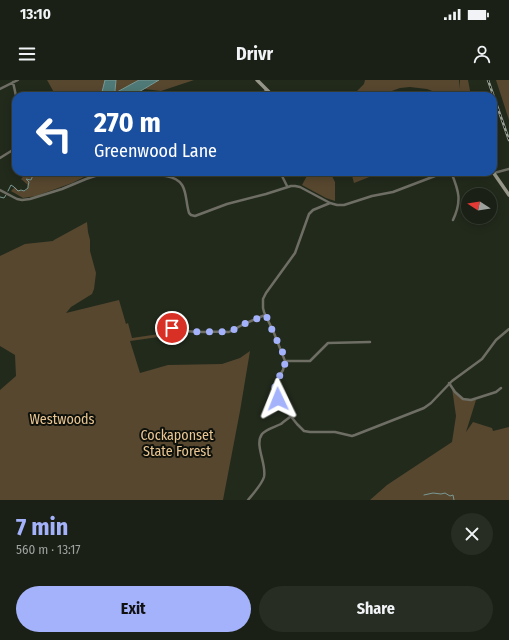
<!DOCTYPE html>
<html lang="en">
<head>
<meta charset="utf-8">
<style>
	:root { --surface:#1a2015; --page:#272d22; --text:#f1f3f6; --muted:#9fa3a0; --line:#383e34; --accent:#a4b2fc }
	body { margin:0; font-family:"Fira Sans Condensed",sans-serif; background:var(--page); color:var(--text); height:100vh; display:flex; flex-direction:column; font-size:15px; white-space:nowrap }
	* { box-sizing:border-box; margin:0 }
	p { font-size:13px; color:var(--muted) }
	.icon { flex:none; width:22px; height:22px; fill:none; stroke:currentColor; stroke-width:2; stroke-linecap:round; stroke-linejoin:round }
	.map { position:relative; height:420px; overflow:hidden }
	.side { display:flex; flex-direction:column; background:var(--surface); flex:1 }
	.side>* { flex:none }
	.top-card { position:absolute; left:12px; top:12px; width:485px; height:84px; border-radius:12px; box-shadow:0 2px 10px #0003,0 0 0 1px var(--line); background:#1a4fa0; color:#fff; overflow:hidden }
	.needle { width:26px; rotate:282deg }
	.buttons { position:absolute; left:461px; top:108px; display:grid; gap:8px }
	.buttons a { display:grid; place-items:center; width:36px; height:36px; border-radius:50%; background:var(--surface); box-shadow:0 2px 10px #0003,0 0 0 1px var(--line); font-size:20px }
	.pin { position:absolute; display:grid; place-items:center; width:34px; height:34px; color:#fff; margin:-17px; border:2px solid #fff; border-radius:50%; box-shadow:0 1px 4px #0007 }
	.me { position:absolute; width:44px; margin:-22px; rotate:358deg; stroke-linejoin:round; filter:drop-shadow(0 0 3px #0008) }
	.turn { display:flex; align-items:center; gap:14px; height:84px; padding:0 16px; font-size:18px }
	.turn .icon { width:52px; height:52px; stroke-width:2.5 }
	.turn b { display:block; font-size:28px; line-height:34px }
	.round { display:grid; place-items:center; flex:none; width:42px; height:42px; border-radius:21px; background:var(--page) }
	.head { display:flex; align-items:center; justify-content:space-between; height:68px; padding:0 16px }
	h1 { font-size:24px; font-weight:700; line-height:30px; color:var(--accent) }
	.button { display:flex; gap:8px; margin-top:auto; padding:8px 16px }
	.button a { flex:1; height:46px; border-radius:24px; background:var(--accent); color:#111; font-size:16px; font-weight:700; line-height:46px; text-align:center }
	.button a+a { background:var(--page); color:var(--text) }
	.status { display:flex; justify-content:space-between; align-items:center; height:28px; padding:0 20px; background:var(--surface); direction:ltr }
	.status svg { height:11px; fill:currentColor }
	header { display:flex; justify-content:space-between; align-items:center; height:52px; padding:0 16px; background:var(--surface); font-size:18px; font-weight:700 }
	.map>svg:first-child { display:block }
	.green { fill:#57472f }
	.water { fill:#4f7976; stroke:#7a9994 }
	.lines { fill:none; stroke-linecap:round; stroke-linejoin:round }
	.stream { stroke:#7a9994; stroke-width:1 }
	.minor { stroke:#6e6e65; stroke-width:2.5 }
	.secondary { stroke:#969689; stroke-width:3.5 }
	.rail-casing { stroke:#9da499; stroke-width:2.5 }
	.rail { stroke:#0e110b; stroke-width:1; stroke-dasharray:3; stroke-linecap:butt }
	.route { stroke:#a4b2fc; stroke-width:7; stroke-dasharray:0 12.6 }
	.labels { text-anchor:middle; stroke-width:4; stroke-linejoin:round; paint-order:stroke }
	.park-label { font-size:14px; fill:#eac693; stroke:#0e110b }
</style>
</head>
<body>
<div class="status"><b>13:10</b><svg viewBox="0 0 49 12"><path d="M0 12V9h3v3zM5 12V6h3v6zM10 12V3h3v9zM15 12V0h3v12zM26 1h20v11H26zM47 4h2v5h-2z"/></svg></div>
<header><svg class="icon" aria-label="menu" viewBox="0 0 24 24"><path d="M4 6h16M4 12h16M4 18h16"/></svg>Drivr<svg class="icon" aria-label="person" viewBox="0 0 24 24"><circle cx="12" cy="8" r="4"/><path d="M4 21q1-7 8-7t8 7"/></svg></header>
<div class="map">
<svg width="509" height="420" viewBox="0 0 509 420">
	<rect width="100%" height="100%" fill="#222a1c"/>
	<path class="green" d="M47 0H108L104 16H56Z
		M116 0H139L117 12 115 11Z
		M159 0H194L161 11 144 9Z
		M365 0H459L460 9V0H468L471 16H458L459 15H457L458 16H438L435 12 427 9 410 7 400 8 389 12 384 16H352L364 4Z
		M496 0H509V40Z
		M27 92H99L86 96 72 103 36 116 23 118 11 111 15 107 18 110 25 111 28 108V105L21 99Z
		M309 92H330L335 102V121L326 118 302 105Z
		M351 92H382L354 103Z
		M87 142 88 152 90 160V171L96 193 94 209 92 214 71 227 66 233 119 220 126 244 128 243 132 258 166 253V256L130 261 140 293 168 285 222 284 240 278 250 271 240 331 223 420H0V310L16 296 15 275 0 266V176L25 164 53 161 54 160Z
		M452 308 464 320H476L466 352 473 342 492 348 493 351 509 347V420H370L387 405 452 362 456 336Z"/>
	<path class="water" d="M105 0H116L115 11 117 12 139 0H159L144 9 131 16H102V12Z"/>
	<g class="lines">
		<path class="stream" d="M8 111 11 105 14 107 18 111 21 110 24 111 28 108V106L29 102 26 99 31 100 33 95H38V92
			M0 117 4 118 6 115
			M424 415 433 413 441 414 445 413 450 416 453 415 454 420"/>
		<path class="minor" d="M13 2 16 16
			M0 9 18 0
			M258 16 262 15 266 10
			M15 32 16 27
			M0 78 16 68
			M128 92 166 96C189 100 184 116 189 133L191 135 195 136 227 124 266 114 291 106H295L300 107 330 123 337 125H344L372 116 393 112 435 96 443 92
			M280 92 287 106
			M451 92C459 111 462 121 453 140
			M494 93 509 89
			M172 97 173 92
			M0 110 17 119 22 120 30 119 62 109 86 99 107 92
			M330 123 313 130 309 134 295 173 266 213 263 219V228L264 232 274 253 285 281 283 290 277 300 275 306V313L277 319 297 344 304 351 310 352H335L352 356 355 355 424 328 431 323 452 301 482 279 496 260 509 249
			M172 248C190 254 210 251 229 252L233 250 244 244 265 235
			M285 281H310L328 263 370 262
			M449 303 455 312 463 319 471 320 496 312 501 308
			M248 420C253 414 262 404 264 397 267 384 254 365 262 354 266 349 275 347 281 344 284 341 288 339 291 336"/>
		<path class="secondary" d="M257 0 273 16
			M493 92 509 115"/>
		<defs>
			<path id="rail" d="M488 0 509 60"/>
		</defs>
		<use href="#rail" class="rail-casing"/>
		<use href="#rail" class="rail"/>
	</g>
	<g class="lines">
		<path class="route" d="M172 248C190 254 210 251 229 252L233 250 244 244 266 235C270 246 275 256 280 267 282 271 285 276 285 281 285 297 268 300 278 319"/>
	</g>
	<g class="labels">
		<g class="park-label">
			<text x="62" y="344">Westwoods</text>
			<text x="177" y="360">Cockaponset<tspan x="177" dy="16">State Forest</tspan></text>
		</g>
	</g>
</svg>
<div class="buttons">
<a><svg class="needle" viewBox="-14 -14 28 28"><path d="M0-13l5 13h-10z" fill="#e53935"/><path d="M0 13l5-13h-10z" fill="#9fa3a0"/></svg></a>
</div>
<div class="pin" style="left:172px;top:248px;background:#d93025"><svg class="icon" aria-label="arrive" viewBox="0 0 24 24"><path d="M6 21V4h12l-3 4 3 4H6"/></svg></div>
<svg class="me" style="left:278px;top:319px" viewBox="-20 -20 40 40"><path d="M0-17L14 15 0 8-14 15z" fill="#a4b2fc" stroke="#fff" stroke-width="4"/></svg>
<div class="top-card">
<div class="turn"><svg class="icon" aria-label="left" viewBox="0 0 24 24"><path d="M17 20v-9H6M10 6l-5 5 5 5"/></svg><div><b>270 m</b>Greenwood Lane</div></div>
</div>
</div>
<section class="side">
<div class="head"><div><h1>7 min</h1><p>560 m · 13:17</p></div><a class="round"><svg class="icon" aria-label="close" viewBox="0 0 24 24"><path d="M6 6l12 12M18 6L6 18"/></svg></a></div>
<div class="button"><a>Exit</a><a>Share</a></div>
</section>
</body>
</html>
